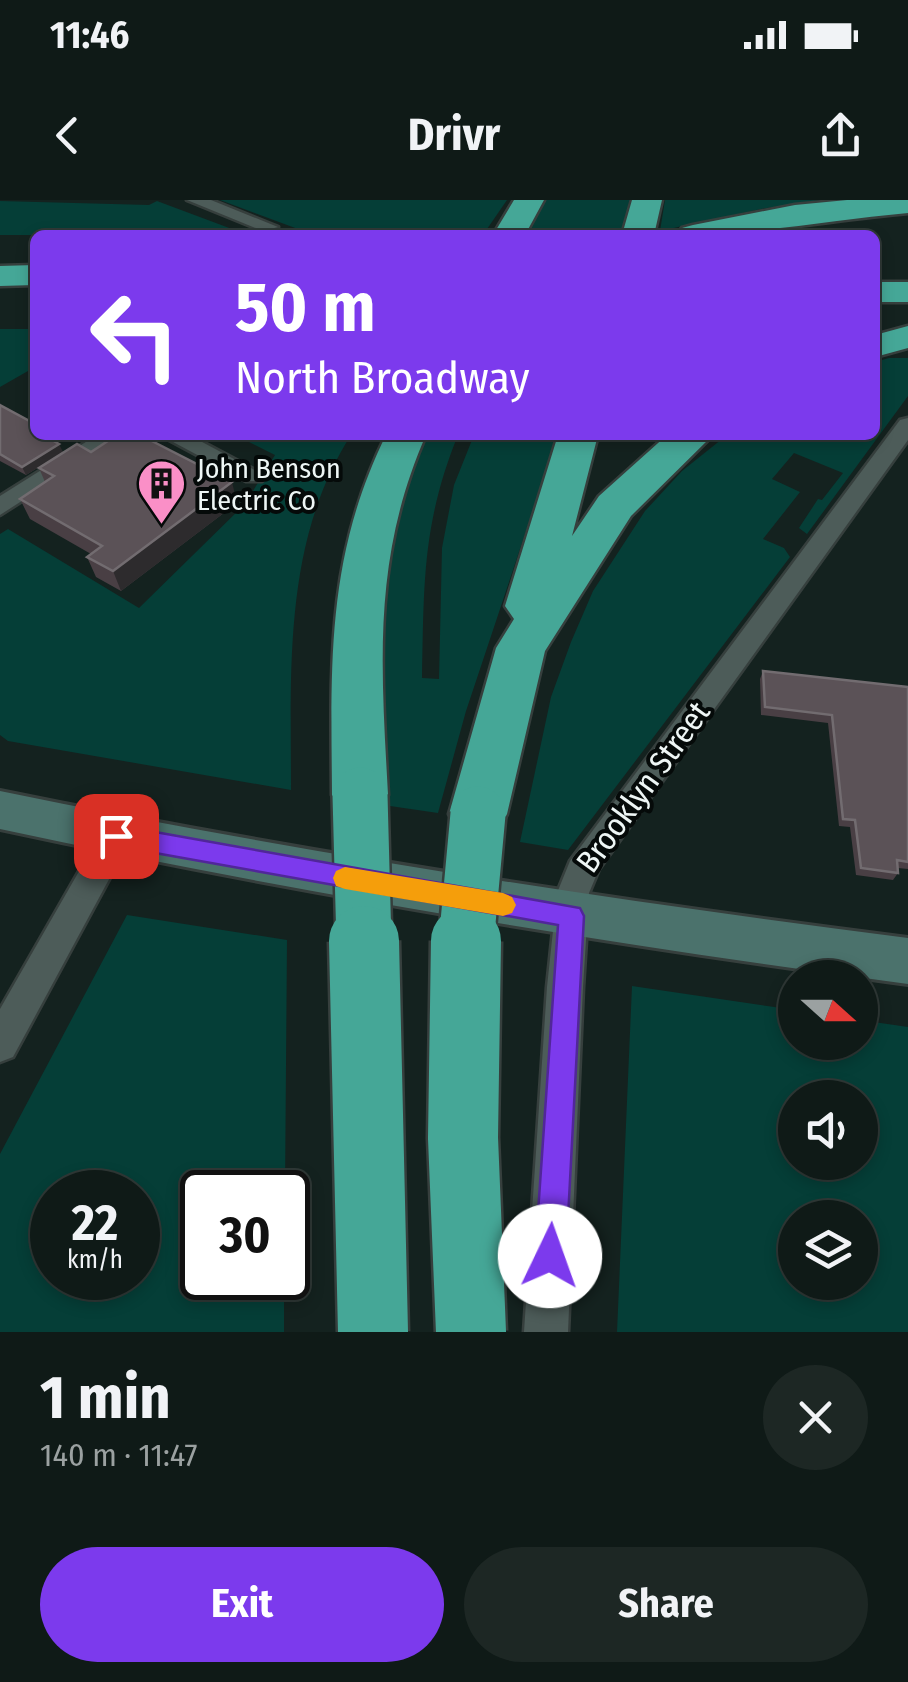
<!DOCTYPE html>
<html lang="en">
<head>
<meta charset="utf-8">
<style>
	:root { --surface:#0f1a17; --page:#1d2724; --text:#f1f3f6; --muted:#9ba1a1; --line:#2f3836; --accent:#7c3aed }
	body { margin:0; font-family:"Fira Sans Condensed",sans-serif; background:var(--page); color:var(--text); height:100vh; display:flex; flex-direction:column; font-size:38px; white-space:nowrap }
	* { box-sizing:border-box; margin:0 }
	p { font-size:32px; color:var(--muted) }
	.icon { flex:none; width:55px; height:55px; fill:none; stroke:currentColor; stroke-width:2; stroke-linecap:round; stroke-linejoin:round }
	.map { position:relative; height:1132px; overflow:hidden }
	.drawer { display:flex; flex-direction:column; background:var(--surface); flex:1 }
	.drawer>* { flex:none }
	.banner { position:absolute; left:30px; top:30px; width:850px; height:210px; border-radius:15px; box-shadow:0 5px 15px #0003,0 0 0 2px var(--line); background:#7c3aed; color:#fff; overflow:hidden }
	.needle { width:65px; rotate:111deg }
	.fabs { position:absolute; left:778px; top:760px; display:grid; gap:20px }
	.fabs a { display:grid; place-items:center; width:100px; height:100px; border-radius:50%; background:var(--surface); box-shadow:0 5px 15px #0003,0 0 0 2px var(--line); font-size:50px }
	.speed { position:absolute; left:30px; top:970px; display:flex; gap:20px; font-size:50px; font-weight:700; text-align:center }
	.speed>* { display:grid; place-content:center; width:130px; height:130px; border-radius:50%; background:var(--surface); box-shadow:0 5px 15px #0003,0 0 0 2px var(--line); line-height:1 }
	.speed small { font-size:25px; font-weight:400 }
	.speed .limit { border:5px solid #111; border-radius:15px; background:#fff; color:#111 }
	.pin { position:absolute; display:grid; place-items:center; width:85px; height:85px; color:#fff; margin:-42px; border-radius:20px; box-shadow:0 5px 15px #0006 }
	.me { position:absolute; width:110px; margin:-55px; rotate:3deg; stroke-linejoin:round; filter:drop-shadow(0 0 8px #0008) }
	.turn { display:flex; align-items:center; gap:35px; height:210px; padding:0 40px; font-size:45px }
	.turn .icon { width:130px; height:130px; stroke-width:2.5 }
	.turn b { display:block; font-size:70px; line-height:85px }
	.round { display:grid; place-items:center; flex:none; width:105px; height:105px; border-radius:52px; background:var(--page) }
	.headline { display:flex; align-items:center; justify-content:space-between; height:170px; padding:0 40px }
	h1 { font-size:60px; font-weight:700; line-height:75px }
	.action { display:flex; gap:20px; margin-top:auto; padding:20px 40px }
	.action a { flex:1; height:115px; border-radius:60px; background:var(--accent); color:#fff; font-size:40px; font-weight:700; line-height:115px; text-align:center }
	.action a+a { background:var(--page); color:var(--text) }
	.status { display:flex; justify-content:space-between; align-items:center; height:70px; padding:0 50px; background:var(--surface); direction:ltr }
	.status svg { height:28px; fill:currentColor }
	header { display:flex; justify-content:space-between; align-items:center; height:130px; padding:0 40px; background:var(--surface); font-size:45px; font-weight:700 }
	.map>svg:first-child { display:block }
	.green { fill:#053e37; fill-rule:evenodd }
	.lines { fill:none; stroke-linecap:round; stroke-linejoin:round }
	.minor-casing { stroke:#363f3d; stroke-width:5 }
	.secondary-casing { stroke:#363f3d; stroke-width:6 }
	.motorway-casing { stroke:#363f3d; stroke-width:5 }
	.minor { fill:#4d5c59; fill-rule:evenodd }
	.secondary { fill:#4b726c; fill-rule:evenodd }
	.motorway { fill:#45a797; fill-rule:evenodd }
	.motorway-bridge-far1-casing { stroke:#363f3d; stroke-width:60; stroke-linecap:butt }
	.motorway-bridge-casing { stroke:#363f3d; stroke-width:75; stroke-linecap:butt }
	.motorway-bridge-far1 { stroke:#45a797; stroke-width:55 }
	.motorway-bridge { stroke:#45a797; stroke-width:70 }
	.wall { fill:#493f44 }
	.shaded-wall { fill:#2d2b2d }
	.building { fill:#5b5257; stroke:#726c70; stroke-width:2.5 }
	.route { fill:#7c3aed; stroke:#51269a; stroke-width:2.5 }
	.slow { fill:#f59e0b }
	.labels { text-anchor:middle; stroke-width:8; stroke-linejoin:round; paint-order:stroke }
	.far-poi-label { font-size:28px; fill:#eef6f5; stroke:#050a09; text-anchor:start }
	.street-label { font-size:32px; fill:#eef6f5; stroke:#050a09 }
</style>
</head>
<body>
<div class="status"><b>11:46</b><svg viewBox="0 0 49 12"><path d="M0 12V9h3v3zM5 12V6h3v6zM10 12V3h3v9zM15 12V0h3v12zM26 1h20v11H26zM47 4h2v5h-2z"/></svg></div>
<header><svg class="icon" aria-label="back" viewBox="0 0 24 24"><path d="M15 5l-7 7 7 7"/></svg>Drivr<svg class="icon" aria-label="share" viewBox="0 0 24 24"><path d="M12 15V3M7 8l5-5 5 5M5 13v7h14v-7"/></svg></header>
<div class="map">
<svg width="908" height="1132" viewBox="0 0 908 1132">
	<rect width="100%" height="100%" fill="#14221f"/>
	<path class="green" d="M220 0H507L485 32 314 35Z
		M544 0H631L622 32 524 33Z
		M665 0H821L761 9 660 31Z
		M0 1 149 5 157 1 248 35H0Z
		M0 129H35V167L0 187Z
		M889 158H908V196L807 334 799 328 818 299 822 300 843 273 794 253 772 279 800 292 763 339 784 348 790 357 568 650 520 642 551 497 571 442 593 391 645 311 682 271 727 235H875V162Z
		M235 235H351C283 341 291 470 291 590L8 541 0 535V334L8 329 139 408 245 304 275 255Z
		M428 235H458C422 324 424 384 422 478L439 479 442 348 454 285 474 235H558L466 511 438 613 390 606C385 484 364 346 428 235Z
		M127 715 287 740 285 992H202V1078H284V1132H0V954ZM138 992V1078H52V992Z
		M632 786 795 810V842H860V820L908 827V1132H617ZM795 898H860V962H795ZM795 1018H860V1082H795Z"/>
	<g class="lines">
		<defs>
			<path id="minor" d="M187 0H211L278 27 263 31Z
				M908 218V240L599 669 589 693 583 787 568 1132H524L547 787 557 693 570 661 900 220Z
				M97 235H124L0 315V296Z
				M160 235H189L266 276 262 281H246Z
				M116 622 127 626 132 636 127 646 13 857 0 862V809L105 626Z"/>
			<path id="secondary" d="M0 591C301 653 603 699 908 738V784C603 743 301 694 0 629Z"/>
			<path id="motorway" d="M514 0H544L525 35H493Z
				M632 0H662L654 35H622Z
				M847 0H908V13C831 20 754 35 677 35L682 28 693 25 795 5Z
				M35 65V85L0 86V66Z
				M875 82H908V102H875Z
				M908 126V148L875 157V135Z
				M386 235H426C372 358 381 464 388 595L380 612 360 619 340 612 332 595C331 463 326 357 386 235Z
				M558 235H598L572 336 599 296 667 235H713L631 316 545 451 507 614 498 631 478 638 458 631 449 614 496 448 514 419 505 406Z"/>
		</defs>
		<use href="#minor" class="minor-casing"/>
		<use href="#secondary" class="secondary-casing"/>
		<use href="#motorway" class="motorway-casing"/>
		<use href="#minor" class="minor"/>
		<use href="#secondary" class="secondary"/>
		<use href="#motorway" class="motorway"/>
		<defs>
			<path id="motorway-bridge-far1" d="M360 595 364 744
				M466 744 478 614"/>
			<path id="motorway-bridge" d="M364 741 373 1132
				M466 741 463 938 471 1132"/>
		</defs>
		<use href="#motorway-bridge-far1" class="motorway-bridge-far1-casing"/>
		<use href="#motorway-bridge" class="motorway-bridge-casing"/>
		<use href="#motorway-bridge-far1" class="motorway-bridge-far1"/>
		<use href="#motorway-bridge" class="motorway-bridge"/>
	</g>
	<path class="wall" d="M0 205 35 235 63 252 26 275 0 261Z
		M91 252 237 303 121 391 96 377 87 357 91 354 30 319 20 299 45 282 39 268Z
		M763 471 908 487V669L898 668V673L893 680 856 675 850 627 839 626 828 523 761 515 760 479Z"/>
	<path class="shaded-wall" d="M59 244 63 252 26 275 22 267Z
		M232 282 237 303 121 391 113 371Z"/>
	<path class="building" d="M0 205 35 224V227L32 229 35 230V235H43L59 244 22 267 0 254Z
		M117 235H140L232 282 113 371 87 357 102 346 20 299 54 276 39 268 77 244 91 252Z
		M763 471 908 487V662L897 660 898 673 861 668 855 620 843 619 832 515 765 507Z"/>
	<path class="route" d="M116 625 580 708 584 716 566 1056 562 1067 550 1071 539 1067 535 1056 558 725 116 646 107 643 104 636 107 628Z"/>
	<path class="slow" d="M345 667 503 693 512 697 516 705 512 713 503 716 345 689 336 686 333 678 336 671Z"/>
	<defs>
		<symbol id="building-pin" viewBox="-11 -11 22 30"><path d="M0 17L-7.5 6A9.5 9.5 0 1 1 7.5 6Z" fill="#fa8fc7" stroke="#050a09"/><path d="M-4-6H4V6H1V3H-1V6H-4ZM-2.5-4.3h1.7v1.8h-1.7ZM.8-4.3h1.7v1.8H.8ZM-2.5-1h1.7V.8h-1.7ZM.8-1h1.7V.8H.8Z" fill="#111"/></symbol>
	</defs>
	<g fill-rule="evenodd">
		<use href="#building-pin" x="134" y="256" width="55" height="75"/>
	</g>
	<g class="labels">
		<g class="far-poi-label">
			<text x="197" y="278">John Benson<tspan x="197" dy="32">Electric Co</tspan></text>
		</g>
		<g class="street-label">
			<text transform="translate(643 587) rotate(-54)" y="11">Brooklyn Street</text>
		</g>
	</g>
</svg>
<div class="fabs">
<a><svg class="needle" viewBox="-14 -14 28 28"><path d="M0-13l5 13h-10z" fill="#e53935"/><path d="M0 13l5-13h-10z" fill="#9ba1a1"/></svg></a>
<a><svg class="icon" aria-label="sound" viewBox="0 0 24 24"><path d="M4 9h4l5-4v14l-5-4H4zM17 9q2 3 0 6"/></svg></a>
<a><svg class="icon" aria-label="layers" viewBox="0 0 24 24"><path d="M12 4l9 5-9 5-9-5zM3 14l9 5 9-5"/></svg></a>
</div>
<div class="speed"><div>22<small>km/h</small></div><div class="limit">30</div></div>
<div class="pin" style="left:116px;top:636px;background:#d93025"><svg class="icon" aria-label="arrive" viewBox="0 0 24 24"><path d="M6 21V4h12l-3 4 3 4H6"/></svg></div>
<svg class="me" style="left:550px;top:1056px" viewBox="-20 -20 40 40"><circle r="19" fill="#fff"/><path d="M0-13L10 11 0 6-10 11z" fill="#7c3aed"/></svg>
<div class="banner">
<div class="turn"><svg class="icon" aria-label="left" viewBox="0 0 24 24"><path d="M17 20v-9H6M10 6l-5 5 5 5"/></svg><div><b>50 m</b>North Broadway</div></div>
</div>
</div>
<section class="drawer">
<div class="headline"><div><h1>1 min</h1><p>140 m · 11:47</p></div><a class="round"><svg class="icon" aria-label="close" viewBox="0 0 24 24"><path d="M6 6l12 12M18 6L6 18"/></svg></a></div>
<div class="action"><a>Exit</a><a>Share</a></div>
</section>
</body>
</html>
